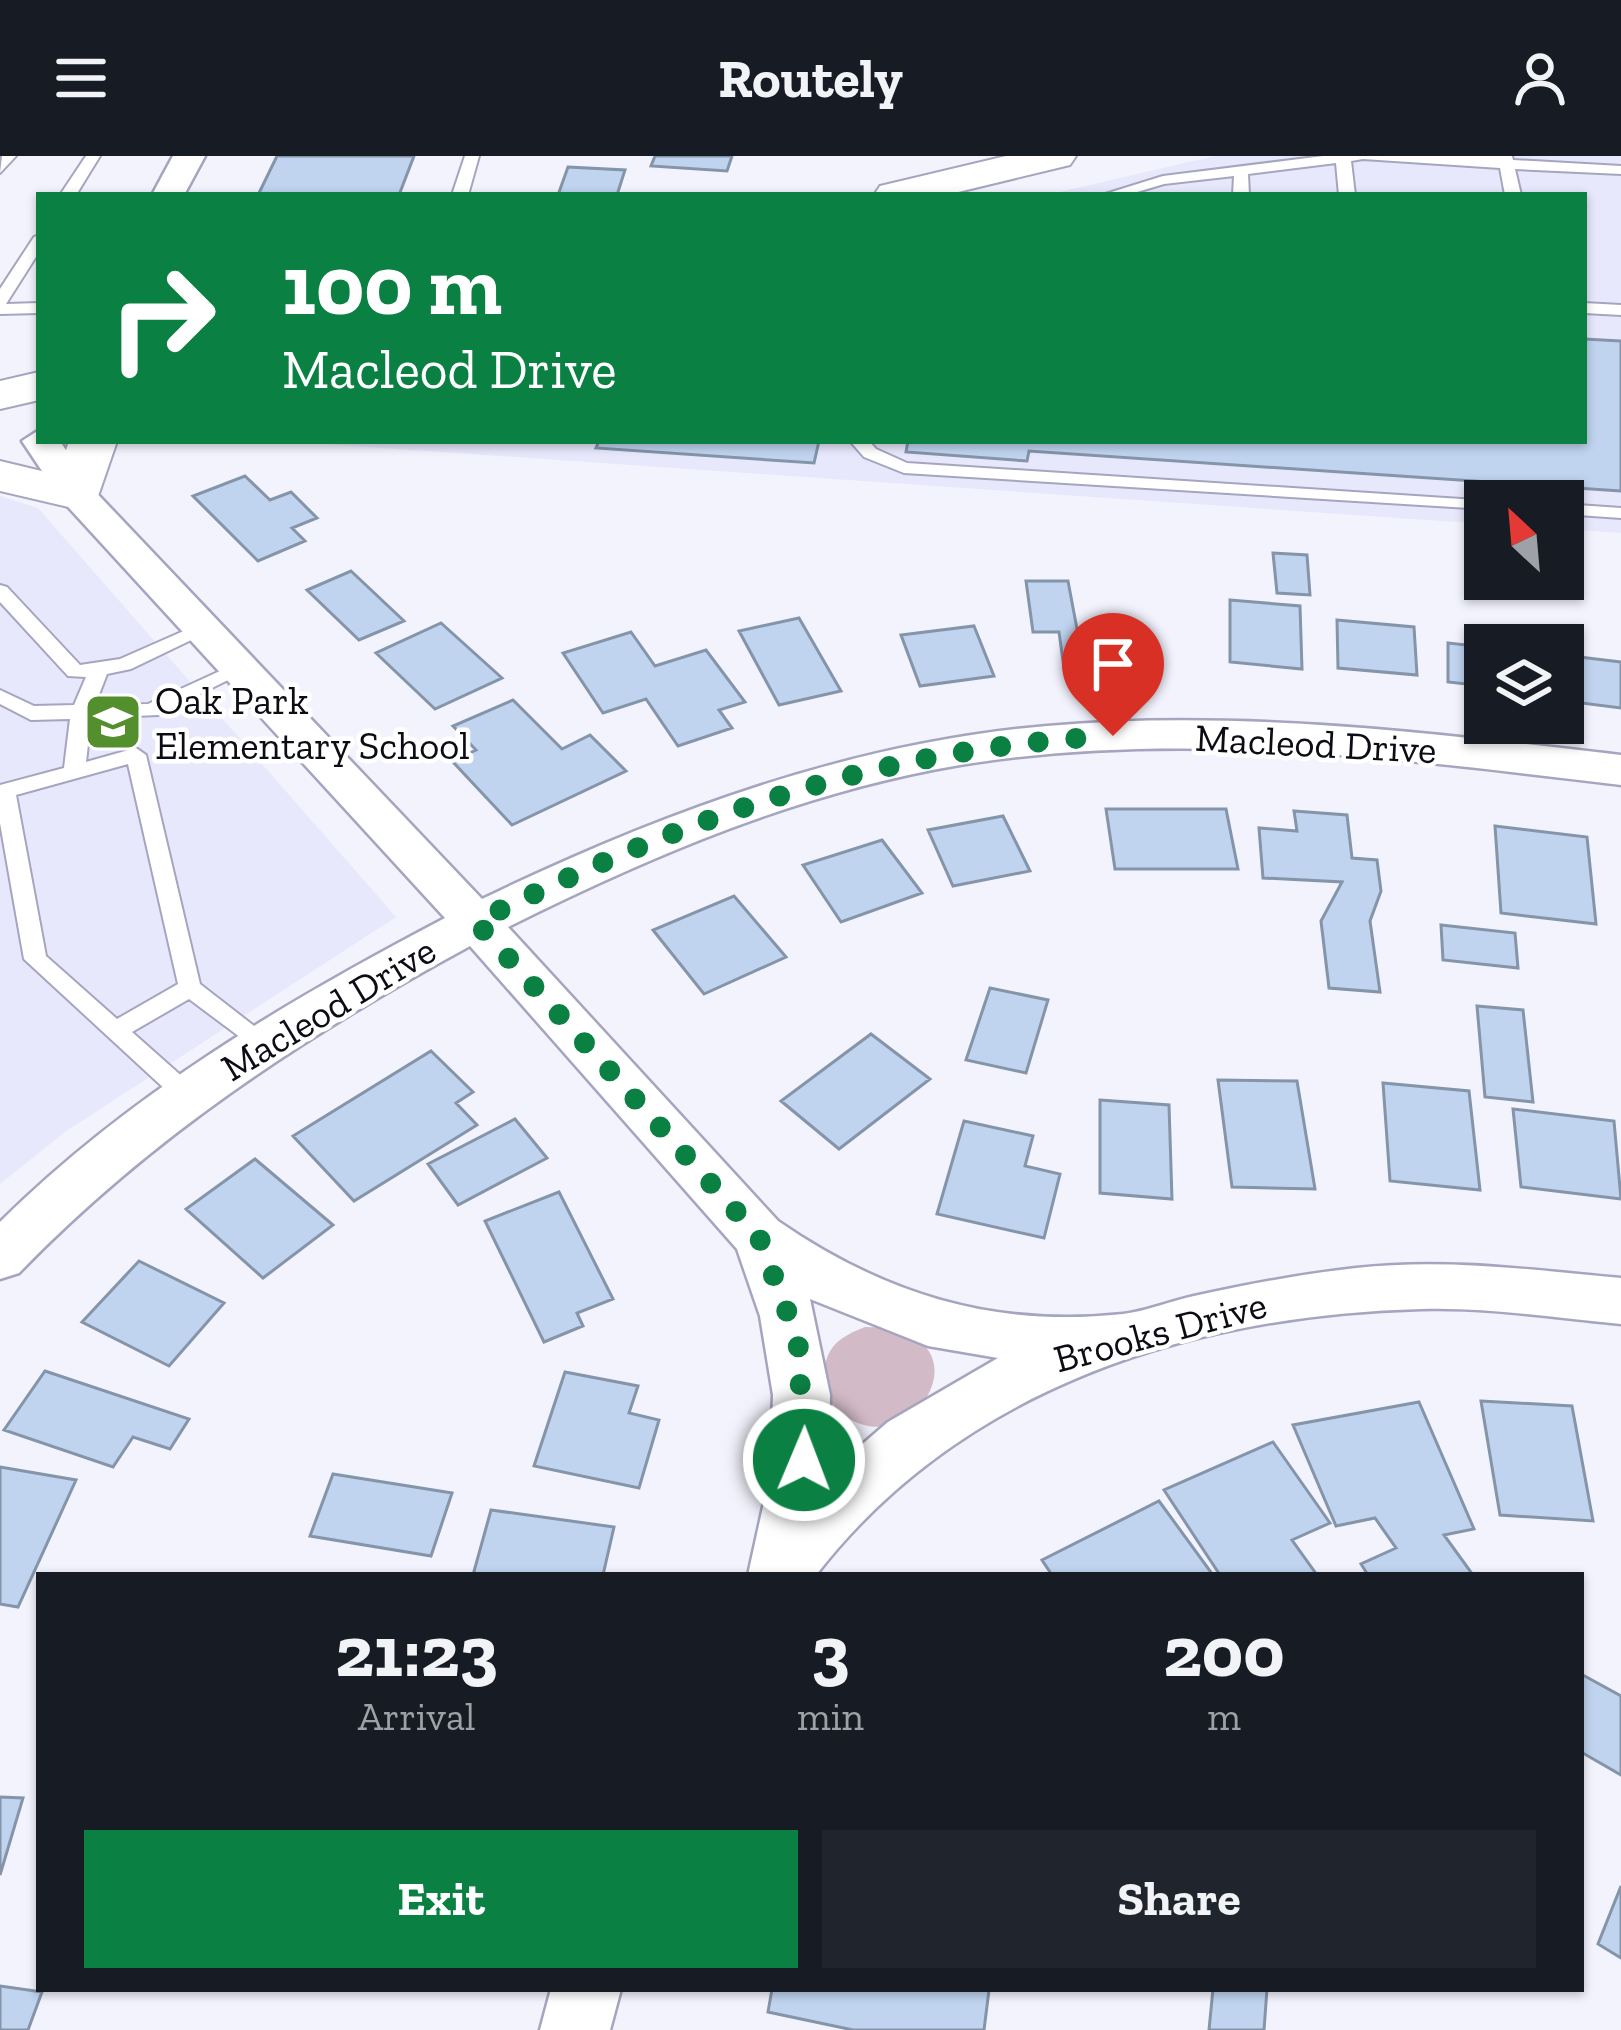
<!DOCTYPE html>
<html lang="en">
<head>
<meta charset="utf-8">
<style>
	:root { --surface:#171b24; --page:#20242c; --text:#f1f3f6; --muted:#9ea1a6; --accent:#0b8043 }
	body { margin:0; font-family:"Zilla Slab",serif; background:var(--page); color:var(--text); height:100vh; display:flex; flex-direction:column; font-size:45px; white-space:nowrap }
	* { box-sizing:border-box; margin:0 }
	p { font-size:39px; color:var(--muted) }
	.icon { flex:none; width:66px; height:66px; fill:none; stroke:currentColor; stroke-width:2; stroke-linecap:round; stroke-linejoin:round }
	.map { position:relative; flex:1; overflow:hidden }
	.sheet { position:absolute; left:36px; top:1416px; width:1548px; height:420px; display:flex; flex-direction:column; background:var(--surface); border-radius:0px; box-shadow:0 3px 9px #0004 }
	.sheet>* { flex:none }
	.banner { position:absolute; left:36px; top:36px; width:1551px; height:252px; border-radius:0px; box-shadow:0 3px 9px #0004; background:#0b8043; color:#fff; overflow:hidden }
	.needle { width:78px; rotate:334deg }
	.controls { position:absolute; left:1464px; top:324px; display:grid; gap:24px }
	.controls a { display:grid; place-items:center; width:120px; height:120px; border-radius:0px; background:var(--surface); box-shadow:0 3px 9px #0004; font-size:60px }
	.pin { position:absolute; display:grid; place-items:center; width:102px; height:102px; color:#fff; margin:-123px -51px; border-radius:50% 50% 50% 0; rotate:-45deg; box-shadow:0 0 12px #0007 }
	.pin .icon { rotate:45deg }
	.me { position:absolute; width:132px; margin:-66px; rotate:1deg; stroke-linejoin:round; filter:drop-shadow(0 0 9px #0008) }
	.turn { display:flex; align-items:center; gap:42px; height:252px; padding:0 48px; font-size:54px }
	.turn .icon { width:156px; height:156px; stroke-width:2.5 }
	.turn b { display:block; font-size:84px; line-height:102px }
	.eta { display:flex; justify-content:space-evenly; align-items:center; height:204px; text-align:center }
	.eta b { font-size:72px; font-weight:800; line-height:84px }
	.action { display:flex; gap:24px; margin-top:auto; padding:24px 48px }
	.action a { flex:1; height:138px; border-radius:0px; background:var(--accent); color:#fff; font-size:48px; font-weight:800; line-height:138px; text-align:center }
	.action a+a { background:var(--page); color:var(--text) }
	header { display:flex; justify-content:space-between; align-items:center; height:156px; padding:0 48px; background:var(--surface); font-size:54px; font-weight:800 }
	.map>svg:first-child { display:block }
	.built { fill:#e8e8fd }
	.green { fill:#d2bbc6 }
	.building { fill:#c0d4ef; stroke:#8494a9; stroke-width:3 }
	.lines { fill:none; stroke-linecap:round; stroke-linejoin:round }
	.lane-casing { stroke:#a6a5bf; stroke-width:4 }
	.street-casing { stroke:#a6a5bf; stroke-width:5 }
	.secondary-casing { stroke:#a6a5bf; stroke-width:4 }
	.lane { fill:#fff; fill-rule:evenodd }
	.street { fill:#fff; fill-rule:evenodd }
	.secondary { fill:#fff; fill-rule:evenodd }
	.route { stroke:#0b8043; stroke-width:21; stroke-dasharray:0 37.8 }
	.labels { text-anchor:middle; stroke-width:9; stroke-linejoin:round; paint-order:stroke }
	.poi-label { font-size:39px; fill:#0c0c15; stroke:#fff; text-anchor:start }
	.street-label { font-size:39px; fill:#0c0c15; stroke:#fff }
</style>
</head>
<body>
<header><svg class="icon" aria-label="menu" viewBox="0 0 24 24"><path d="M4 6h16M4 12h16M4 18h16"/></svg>Routely<svg class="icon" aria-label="person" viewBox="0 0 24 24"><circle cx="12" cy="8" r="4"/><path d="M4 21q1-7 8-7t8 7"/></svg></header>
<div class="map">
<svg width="1621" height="1874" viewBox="0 0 1621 1874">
	<rect width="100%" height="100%" fill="#f3f3fe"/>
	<path class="built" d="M1215 0H1621V377L1563 373V345H1485V368L282 285H1584V39H1046Z
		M0 340 38 352 396 761 65 976 0 1028Z"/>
	<path class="green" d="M865 1171C1009 1172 896 1340 824 1238 822 1200 828 1185 865 1171Z"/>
	<path class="building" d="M277 0H414L399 39H258Z
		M655 0H732L727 15 651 10Z
		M568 11 625 14 617 39H558Z
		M1584 183 1621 185V335L1029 295 1027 305 906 296 908 285H1584Z
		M599 285H819L814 307 596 292Z
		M245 320 270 344 291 336 317 362 292 372 305 385 258 405 193 340Z
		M1273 397 1307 399 1310 439 1277 437Z
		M351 415 404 465 359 484 307 434Z
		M1026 425H1068L1077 473H1141L1148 511 1064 512 1059 476H1033Z
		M1230 444 1300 450 1302 513 1230 506Z
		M799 462 841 535 779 549 739 475Z
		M1337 464 1414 471 1417 519 1338 512Z
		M441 467 502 522 435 553 376 497Z
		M974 470 994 520 920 530 901 479Z
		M631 476 655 510 706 494 745 546 719 554 732 572 678 590 646 543 603 557 563 497Z
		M1448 487 1485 491V530L1448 526Z
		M1563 499 1621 506V552L1566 545Z
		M513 544 562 593 590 579 626 615 512 669 452 605 476 594 453 570Z
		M1106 653H1226L1238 713H1115Z
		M1294 655 1347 659 1352 702 1377 704 1381 735 1370 765 1380 836 1329 832 1321 765 1342 726 1263 722 1259 672 1297 675Z
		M1003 660 1030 715 953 730 928 674Z
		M1495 670 1587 681 1596 768 1501 757Z
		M882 684 922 737 841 766 803 709Z
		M734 740 786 801 704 838 653 774Z
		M1441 769 1515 777 1518 812 1443 804Z
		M990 832 1048 844 1026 917 966 904Z
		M1477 850 1523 854 1533 946 1485 941Z
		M871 878 930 923 839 993 781 945Z
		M431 895 473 936 456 947 477 969 354 1045 293 980Z
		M1218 924 1297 925 1315 1033 1232 1031Z
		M1383 927 1469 935 1480 1034 1390 1025Z
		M1100 944 1169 949 1172 1043 1100 1037Z
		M1513 953 1614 965 1621 1043 1521 1031Z
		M515 963 547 1002 458 1049 428 1008Z
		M964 965 1033 980 1025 1010 1060 1018 1044 1082 937 1058Z
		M255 1003 333 1069 263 1122 186 1053Z
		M559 1036 613 1143 577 1157 583 1170 544 1186 485 1065Z
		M139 1105 224 1147 169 1210 82 1166Z
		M45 1215 189 1263 170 1293 133 1281 113 1311 4 1274Z
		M565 1216 638 1230 629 1257 659 1264 639 1332 534 1310Z
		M1481 1245 1572 1250 1593 1365 1500 1359Z
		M1419 1246 1474 1373 1444 1379 1473 1419H1368L1361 1408 1396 1392 1375 1362 1336 1370 1293 1269Z
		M1273 1286 1330 1367 1292 1384 1317 1419H1220L1164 1334Z
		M0 1311 76 1324 18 1451 0 1448Z
		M333 1318 452 1337 431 1400 310 1380Z
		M1159 1345 1213 1419H1052L1042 1404Z
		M491 1354 614 1371 603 1419H473Z
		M1581 1518 1621 1540V1619L1581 1596Z
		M0 1641 23 1642 0 1719Z
		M1621 1730V1802L1598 1788Z
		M0 1830 42 1836 28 1874H0Z
		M772 1833H986L989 1834 984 1874H853L768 1856Z
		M1213 1833H1267L1264 1874H1209Z"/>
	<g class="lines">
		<defs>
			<path id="lane" d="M2 0H16L0 17Z
				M86 0H100L76 39H60Z
				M465 0H479L468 39H452Z
				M1323 0H1512L1513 4 1621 10V18L1515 13 1521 39H1505L1500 12 1363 3 1351 5 1355 39H1339L1336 7 1248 18 1249 39H1233L1234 20 1164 28 1127 39H1102L1163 20Z
				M39 79V96L6 148 39 147V157L0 158V133L34 81Z
				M1584 147 1621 149V159L1584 157Z
				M850 285H869L876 293 907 307 1492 345H1485V353L904 317 864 301Z
				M1563 348 1621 352V362L1563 358Z
				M0 429 7 431 80 509 120 503 195 470H209L212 474 131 513 107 518 95 549 148 548 233 509H247L250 513 158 559 91 562 86 606 136 592 146 599 200 828 276 887 272 893H256L189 843 132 876 195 932 199 939 195 946H179L24 803 0 667V629L64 612 70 563 31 564 0 548V534L34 550 74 549 86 521 68 520 0 446ZM128 608 178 828 117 863 46 800 16 639Z"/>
			<path id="street" d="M173 0H205L184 39H152Z
				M39 274V285H60L87 327 482 743C660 657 849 587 1047 570 1239 553 1431 577 1621 599V629C1402 603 1180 573 960 609 801 636 652 699 508 771L778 1065C884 1138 993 1172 1123 1158 1147 1155 1171 1145 1194 1140 1248 1128 1302 1118 1356 1112 1446 1102 1532 1114 1621 1122V1168C1555 1162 1488 1151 1421 1153 1191 1159 961 1232 816 1419H748L770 1319 773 1239 760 1160 737 1093 470 790C304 880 151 981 19 1117L0 1123V1066C129 938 285 846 445 762L60 342 22 285ZM810 1143 928 1190 998 1202 888 1266 829 1317 830 1239Z
				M551 1833H621L610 1874H540Z"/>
			<path id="secondary" d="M1006 0H1076L1070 9 946 39H874L880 30Z
				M39 216V244L0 253V225Z
				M69 285H117L95 349 77 353 0 335V305L58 319Z"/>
		</defs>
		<use href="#lane" class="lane-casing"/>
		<use href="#street" class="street-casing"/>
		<use href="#secondary" class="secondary-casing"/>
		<use href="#lane" class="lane"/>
		<use href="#street" class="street"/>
		<use href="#secondary" class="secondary"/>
	</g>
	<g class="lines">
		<path class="route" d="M804 1304 798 1185 759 1081 476 766C684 662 878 592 1113 580"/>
	</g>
	<defs>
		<symbol id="school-square" viewBox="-11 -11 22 22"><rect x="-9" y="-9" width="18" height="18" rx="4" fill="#548f2e" stroke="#fff"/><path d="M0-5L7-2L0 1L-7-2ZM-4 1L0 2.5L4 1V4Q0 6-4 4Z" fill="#fff"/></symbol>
	</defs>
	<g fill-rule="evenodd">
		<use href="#school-square" x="80" y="533" width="66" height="66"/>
	</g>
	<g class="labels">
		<g class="poi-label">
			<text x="155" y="558">Oak Park<tspan x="155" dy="45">Elementary School</tspan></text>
		</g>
		<g class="street-label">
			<text transform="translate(1316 587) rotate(3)" y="14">Macleod Drive</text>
			<text transform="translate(328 852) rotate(-31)" y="14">Macleod Drive</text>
			<text transform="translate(1160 1175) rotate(-15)" y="14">Brooks Drive</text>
		</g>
	</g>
</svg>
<div class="controls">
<a><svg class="needle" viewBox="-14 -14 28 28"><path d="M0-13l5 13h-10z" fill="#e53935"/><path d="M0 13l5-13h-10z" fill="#9ea1a6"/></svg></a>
<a><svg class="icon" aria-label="layers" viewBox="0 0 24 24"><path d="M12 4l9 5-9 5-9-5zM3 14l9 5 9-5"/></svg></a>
</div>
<div class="pin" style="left:1113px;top:580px;background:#d93025"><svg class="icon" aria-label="arrive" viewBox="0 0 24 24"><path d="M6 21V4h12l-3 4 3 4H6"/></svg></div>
<svg class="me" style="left:804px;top:1304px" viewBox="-20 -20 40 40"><circle r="17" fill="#0b8043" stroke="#fff" stroke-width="3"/><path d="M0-11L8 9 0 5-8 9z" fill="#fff"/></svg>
<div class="banner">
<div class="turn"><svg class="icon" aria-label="right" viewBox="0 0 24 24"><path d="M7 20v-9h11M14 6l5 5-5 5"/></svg><div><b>100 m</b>Macleod Drive</div></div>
</div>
<section class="sheet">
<div class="eta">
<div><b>21:23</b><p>Arrival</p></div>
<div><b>3</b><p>min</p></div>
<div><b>200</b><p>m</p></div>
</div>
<div class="action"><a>Exit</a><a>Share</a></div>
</section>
</div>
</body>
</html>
